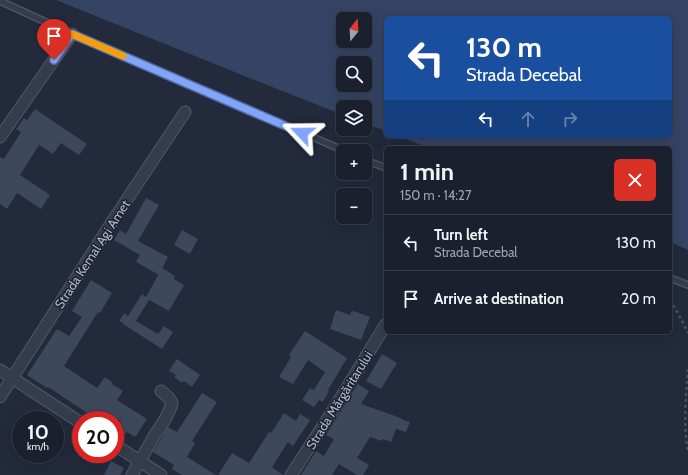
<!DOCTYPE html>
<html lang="en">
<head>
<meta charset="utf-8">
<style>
	:root { --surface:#1a202d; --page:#232835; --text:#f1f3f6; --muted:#9fa3aa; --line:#383e49 }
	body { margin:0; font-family:Cabin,sans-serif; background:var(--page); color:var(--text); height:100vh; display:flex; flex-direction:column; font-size:15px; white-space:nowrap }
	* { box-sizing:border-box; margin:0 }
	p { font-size:13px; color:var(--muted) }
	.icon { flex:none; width:22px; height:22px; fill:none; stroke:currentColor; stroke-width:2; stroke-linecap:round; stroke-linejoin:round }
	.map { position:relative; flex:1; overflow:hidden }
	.drawer { position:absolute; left:384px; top:146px; width:288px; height:188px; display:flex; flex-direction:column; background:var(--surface); border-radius:6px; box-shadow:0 4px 16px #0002,0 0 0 1px var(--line) }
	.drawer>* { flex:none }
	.guide { position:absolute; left:384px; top:16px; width:288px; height:122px; border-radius:6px; box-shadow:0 4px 16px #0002,0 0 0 1px var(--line); background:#1a4fa0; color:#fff; overflow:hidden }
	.needle { width:26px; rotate:18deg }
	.fabs { position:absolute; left:336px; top:12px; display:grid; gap:8px }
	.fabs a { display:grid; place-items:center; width:36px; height:36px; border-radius:6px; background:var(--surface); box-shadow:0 4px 16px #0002,0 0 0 1px var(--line); font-size:20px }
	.speed { position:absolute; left:12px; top:411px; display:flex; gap:8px; font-size:20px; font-weight:700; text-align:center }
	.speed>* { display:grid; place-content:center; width:52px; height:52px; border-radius:50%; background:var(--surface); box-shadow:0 4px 16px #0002,0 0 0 1px var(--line); line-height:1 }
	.speed small { font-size:10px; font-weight:400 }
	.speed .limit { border:6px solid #d22; background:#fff; color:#111 }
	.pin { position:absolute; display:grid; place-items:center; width:34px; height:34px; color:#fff; margin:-41px -17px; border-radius:50% 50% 50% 0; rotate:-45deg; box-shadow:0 0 4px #0007 }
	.pin .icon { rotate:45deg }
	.me { position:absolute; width:44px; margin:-22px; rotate:293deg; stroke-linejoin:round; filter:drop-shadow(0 0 3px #0008) }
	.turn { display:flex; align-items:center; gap:14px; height:84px; padding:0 16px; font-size:18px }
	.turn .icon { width:52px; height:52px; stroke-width:2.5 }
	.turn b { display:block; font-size:28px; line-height:34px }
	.lanes { display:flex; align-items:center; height:38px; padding:0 16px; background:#0003; justify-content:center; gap:20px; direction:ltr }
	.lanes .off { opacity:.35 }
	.round { display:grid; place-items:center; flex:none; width:42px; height:42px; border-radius:6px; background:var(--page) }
	.headline { display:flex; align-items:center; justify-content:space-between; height:68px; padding:0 16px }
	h1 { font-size:24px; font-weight:700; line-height:30px }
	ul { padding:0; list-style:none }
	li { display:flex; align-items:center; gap:12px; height:56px; padding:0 16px; border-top:1px solid var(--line) }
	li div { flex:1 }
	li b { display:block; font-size:15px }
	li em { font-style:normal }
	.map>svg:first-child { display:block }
	.water { fill:#354464; fill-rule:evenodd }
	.building { fill:#3d485b }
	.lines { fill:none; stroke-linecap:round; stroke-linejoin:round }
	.service-casing { stroke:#515767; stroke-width:8 }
	.minor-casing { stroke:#515767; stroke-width:13 }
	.path { stroke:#41555a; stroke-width:2.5; stroke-dasharray:3 3; stroke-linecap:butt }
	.service { stroke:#353d4c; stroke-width:5.5 }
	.minor { stroke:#353d4c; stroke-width:11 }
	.route-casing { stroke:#546ba4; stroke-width:10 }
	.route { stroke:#82a5fc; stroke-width:7 }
	.slow { stroke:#f59e0b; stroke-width:7 }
	.labels { text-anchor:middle; stroke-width:3; stroke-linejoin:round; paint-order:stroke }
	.street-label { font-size:13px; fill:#b1b7c8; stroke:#1b2231 }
</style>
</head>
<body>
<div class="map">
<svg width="688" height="475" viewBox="0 0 688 475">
	<rect width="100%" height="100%" fill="#222a3c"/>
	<path class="water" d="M56 0H688V250L670 242V148H429L398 136H670V18H386V131L365 123V107H343V115L252 79ZM343 19H365V41H343ZM343 63H365V85H343Z"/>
	<path class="building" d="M35 109 87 144 79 155 61 143 53 154 39 145 20 175 50 195 41 209 17 193 7 209 0 204V157L4 159 21 132 16 129 24 118 27 120Z
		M146 198 159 205 138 241 168 257 159 275 136 262 140 255 114 240 120 230 126 234Z
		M182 230 198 239 190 254 174 245Z
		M162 268 175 276 174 279 184 285 169 311 149 300 136 321 158 334 164 326 173 332 162 349 123 324V323L119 321 124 313 128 316 142 294 146 297Z
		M91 280 112 293 100 313 98 312 64 366 97 388 105 377 113 383 112 384 123 391 117 400 147 419 136 436H135V437L127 432 125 435 115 429 121 420H98L48 387 47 388 27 375 57 329 69 336 82 317 72 311Z
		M336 310 350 315 352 311H353L370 317 361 340 330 329Z
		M305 331 347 358 328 390 329 391 323 402 319 400 314 407 302 400 310 388 314 390 325 372 308 360 293 384 279 377 291 357 289 355Z
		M382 354 397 363 381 389 366 381Z
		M177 359 200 375 192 387 184 381 182 383 174 377 176 375 169 371Z
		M358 384 369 391 361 404 401 418V419L410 422 406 432 396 429 391 442 383 439 382 441 370 437 357 458 369 465 363 475H357L339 464 332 475H301L316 451 324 456 334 439 326 435Z
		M202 393 217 402 192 441 195 443 187 457 216 475H182L172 469 174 465 153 452 168 427 177 432Z
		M284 413 296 421 300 414 310 420 293 446 288 442 272 467 283 475H218L232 453 249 463 269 432 271 433Z
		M111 461 124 468 120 475H104Z"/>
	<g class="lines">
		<defs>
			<path id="service" d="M0 1 72 34 345 151
				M365 160 386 168
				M670 278 688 285"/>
			<path id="minor" d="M0 137 72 34
				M0 370 81 423
				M0 397 114 219 185 112
				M115 445 161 475
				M132 475C139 462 147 449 154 436 161 426 169 415 172 403L169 398 161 391
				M291 475 332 412 386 324"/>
		</defs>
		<use href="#service" class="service-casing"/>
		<use href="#minor" class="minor-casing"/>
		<path class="path" d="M670 300 678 313 688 333
			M688 369C686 393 683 428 688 451"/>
		<use href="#service" class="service"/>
		<use href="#minor" class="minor"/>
	</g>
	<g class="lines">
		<defs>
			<path id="route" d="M54 60 72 34 302 133"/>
		</defs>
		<use href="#route" class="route-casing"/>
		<use href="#route" class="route"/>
		<path class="slow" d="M72 35V34L123 56"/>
	</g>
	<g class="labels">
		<g class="street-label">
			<text transform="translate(92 254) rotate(-57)" y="5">Strada Kemal Agi Amet</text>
			<text transform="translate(339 400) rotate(-58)" y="5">Strada Mărgăritarului</text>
		</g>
	</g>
</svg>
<div class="fabs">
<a><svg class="needle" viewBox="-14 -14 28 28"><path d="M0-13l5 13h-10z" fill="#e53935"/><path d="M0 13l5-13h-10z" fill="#9fa3aa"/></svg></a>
<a><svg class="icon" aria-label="search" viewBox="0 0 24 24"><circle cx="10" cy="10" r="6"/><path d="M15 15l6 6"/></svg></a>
<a><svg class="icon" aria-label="layers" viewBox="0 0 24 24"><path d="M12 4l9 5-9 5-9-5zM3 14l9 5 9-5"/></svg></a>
<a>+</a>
<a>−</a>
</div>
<div class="speed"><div>10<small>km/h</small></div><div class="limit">20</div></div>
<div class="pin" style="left:54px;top:60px;background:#d93025"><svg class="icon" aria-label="arrive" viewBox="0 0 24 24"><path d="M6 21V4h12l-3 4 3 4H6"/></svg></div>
<svg class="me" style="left:302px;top:133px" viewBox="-20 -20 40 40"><path d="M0-17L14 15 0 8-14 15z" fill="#82a5fc" stroke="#fff" stroke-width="4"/></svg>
<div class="guide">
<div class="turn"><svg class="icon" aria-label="left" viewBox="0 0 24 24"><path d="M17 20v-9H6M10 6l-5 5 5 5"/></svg><div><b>130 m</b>Strada Decebal</div></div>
<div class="lanes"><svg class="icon" aria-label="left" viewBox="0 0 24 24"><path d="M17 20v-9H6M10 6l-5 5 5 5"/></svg><svg class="icon off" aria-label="ahead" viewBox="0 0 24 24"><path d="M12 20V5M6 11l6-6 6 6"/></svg><svg class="icon off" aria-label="right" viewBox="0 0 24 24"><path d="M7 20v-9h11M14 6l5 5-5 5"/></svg></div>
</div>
<section class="drawer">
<div class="headline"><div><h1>1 min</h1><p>150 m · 14:27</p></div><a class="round" style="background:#d93025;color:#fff"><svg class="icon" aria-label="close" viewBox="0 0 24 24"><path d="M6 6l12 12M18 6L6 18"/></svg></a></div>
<ul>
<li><svg class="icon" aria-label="left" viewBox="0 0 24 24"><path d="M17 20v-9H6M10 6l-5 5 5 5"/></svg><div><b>Turn left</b><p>Strada Decebal</p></div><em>130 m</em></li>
<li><svg class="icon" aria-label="arrive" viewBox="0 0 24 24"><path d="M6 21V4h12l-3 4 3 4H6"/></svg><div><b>Arrive at destination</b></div><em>20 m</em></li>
</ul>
</section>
</div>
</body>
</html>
